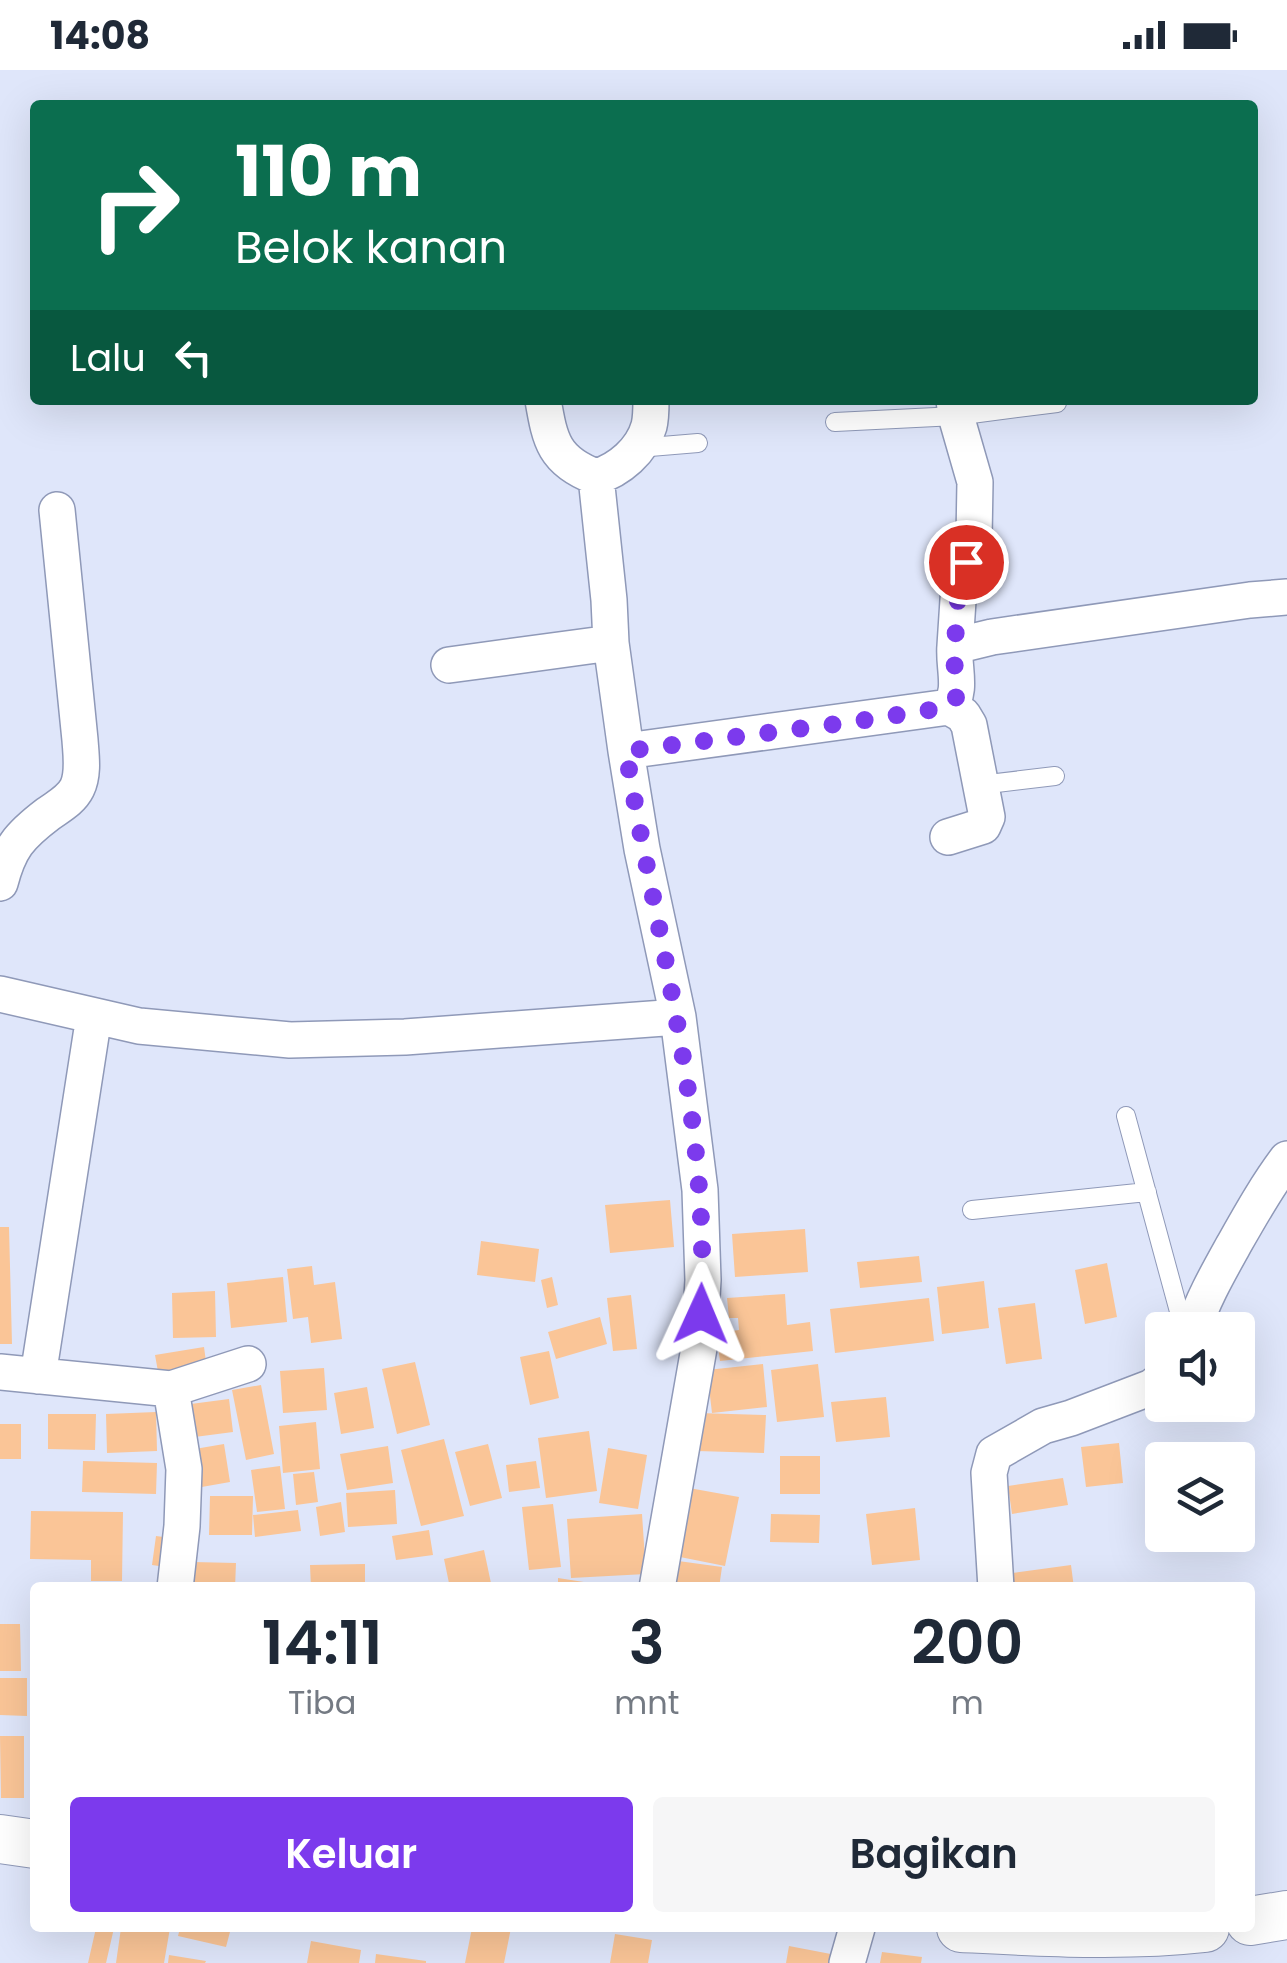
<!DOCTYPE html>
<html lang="id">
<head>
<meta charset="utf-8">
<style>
	:root { --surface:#fff; --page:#f6f6f7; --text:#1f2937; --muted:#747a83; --accent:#7c3aed }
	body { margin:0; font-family:Poppins,sans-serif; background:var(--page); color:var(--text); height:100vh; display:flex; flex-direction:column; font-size:38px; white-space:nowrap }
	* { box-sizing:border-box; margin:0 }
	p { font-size:32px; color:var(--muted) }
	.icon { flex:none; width:55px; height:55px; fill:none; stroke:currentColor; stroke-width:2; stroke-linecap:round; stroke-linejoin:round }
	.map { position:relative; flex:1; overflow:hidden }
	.side { position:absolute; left:30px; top:1512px; width:1225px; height:350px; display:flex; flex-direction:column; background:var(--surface); border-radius:10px; box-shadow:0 10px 40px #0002 }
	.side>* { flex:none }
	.top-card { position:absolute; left:30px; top:30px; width:1228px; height:305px; border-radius:10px; box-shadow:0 10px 40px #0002; background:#0b6e4f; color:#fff; overflow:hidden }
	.buttons { position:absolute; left:1145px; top:1242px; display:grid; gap:20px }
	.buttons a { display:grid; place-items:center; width:110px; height:110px; border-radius:10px; background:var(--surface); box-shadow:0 10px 40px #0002; font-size:50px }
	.pin { position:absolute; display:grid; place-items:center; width:85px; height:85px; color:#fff; margin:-42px; border:5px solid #fff; border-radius:50%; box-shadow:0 2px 10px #0007 }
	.me { position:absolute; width:110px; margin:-55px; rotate:1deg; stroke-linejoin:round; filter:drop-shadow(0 0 8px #0008) }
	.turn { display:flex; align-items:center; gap:35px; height:210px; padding:0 40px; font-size:45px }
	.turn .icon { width:130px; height:130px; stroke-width:2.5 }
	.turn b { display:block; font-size:70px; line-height:85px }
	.then { display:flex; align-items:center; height:95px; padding:0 40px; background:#0003; gap:20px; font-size:38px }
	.eta { display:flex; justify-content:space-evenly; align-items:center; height:170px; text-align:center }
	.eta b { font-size:60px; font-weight:600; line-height:70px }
	.button { display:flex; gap:20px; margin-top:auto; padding:20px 40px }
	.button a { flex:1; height:115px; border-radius:10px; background:var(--accent); color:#fff; font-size:40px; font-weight:600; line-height:115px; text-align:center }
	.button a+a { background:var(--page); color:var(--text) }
	.status { display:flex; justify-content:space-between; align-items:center; height:70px; padding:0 50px; background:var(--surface); direction:ltr }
	.status svg { height:28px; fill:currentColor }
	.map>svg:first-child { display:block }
	.building { fill:#fac597 }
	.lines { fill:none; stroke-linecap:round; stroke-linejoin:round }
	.lane-casing { stroke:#8f99b8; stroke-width:20 }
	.street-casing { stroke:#8f99b8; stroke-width:38 }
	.secondary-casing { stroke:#8f99b8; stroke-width:50 }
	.lane { stroke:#fff; stroke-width:18 }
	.street { stroke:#fff; stroke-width:35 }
	.secondary { stroke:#fff; stroke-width:48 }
	.route { stroke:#7c3aed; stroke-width:18; stroke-dasharray:0 32.4 }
</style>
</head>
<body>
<div class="status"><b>14:08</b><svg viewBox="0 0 49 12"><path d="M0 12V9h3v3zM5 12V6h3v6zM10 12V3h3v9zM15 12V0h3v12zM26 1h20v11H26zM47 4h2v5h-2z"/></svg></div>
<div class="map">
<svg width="1287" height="1893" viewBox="0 0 1287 1893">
	<rect width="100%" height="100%" fill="#dfe6fa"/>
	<path class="building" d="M670 1130 674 1177 610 1183 605 1135Z
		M0 1157H9L12 1274H0Z
		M805 1159 808 1202 735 1207 732 1164Z
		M481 1171 539 1179 535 1212 477 1205Z
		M919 1186 922 1212 860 1218 857 1192Z
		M1107 1193 1117 1247 1085 1254 1075 1200Z
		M312 1196 314 1215 335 1212 342 1269 311 1273 308 1247 293 1249 287 1199Z
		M283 1207 287 1252 231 1258 227 1213Z
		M552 1207 558 1235 547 1238 541 1210Z
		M984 1211 989 1258 942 1264 937 1217Z
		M215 1221 216 1267 173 1268 172 1223Z
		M785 1224 787 1255 810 1252 813 1281 720 1291 716 1263 739 1260 738 1248H729L727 1228Z
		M631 1225 637 1279 613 1281 607 1228Z
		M929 1228 934 1271 835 1283 830 1239Z
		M1035 1233 1042 1289 1006 1294 998 1238Z
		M600 1247 607 1274 556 1289 548 1262Z
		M204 1277 207 1299 159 1307 155 1285Z
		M549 1281 559 1328 530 1335 520 1287Z
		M415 1292 430 1355 397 1364 382 1299Z
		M763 1294 767 1337 712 1343 707 1300Z
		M818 1294 824 1347 777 1352 771 1300Z
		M324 1298 327 1340 283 1343 280 1301Z
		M261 1315 274 1384 246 1390 232 1320Z
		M367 1317 374 1358 341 1364 334 1323Z
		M886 1327 890 1367 836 1372 831 1332Z
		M229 1329 233 1362 187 1368 183 1335Z
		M156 1342 157 1381 107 1383 106 1344Z
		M698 1343 766 1345 764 1383 697 1381Z
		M48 1344H96L95 1380 48 1379Z
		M316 1352 320 1399 283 1403 279 1356Z
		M0 1354H21V1389H0Z
		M589 1361 597 1421 546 1428 538 1368Z
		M444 1369 464 1446 421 1456 401 1380Z
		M1119 1373 1123 1413 1086 1417 1081 1377Z
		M224 1374 230 1412 196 1418 189 1380Z
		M488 1374 502 1428 470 1436 455 1382Z
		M388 1376 393 1413 347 1420 340 1384Z
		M608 1378 647 1385 638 1439 599 1433Z
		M780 1386H820V1424H780Z
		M83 1391 157 1393 156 1424 82 1422Z
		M536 1391 540 1418 509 1422 506 1395Z
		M280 1396 285 1439 257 1442 251 1400Z
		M314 1402 318 1432 296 1435 293 1404Z
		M1063 1408 1068 1435 1012 1444 1008 1416Z
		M689 1418 739 1427 725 1496 675 1486Z
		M395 1420 397 1454 348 1457 346 1423Z
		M210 1426H253L252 1465H209Z
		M341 1432 345 1462 320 1466 316 1437Z
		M553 1434 561 1497 529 1500 522 1437Z
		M915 1438 920 1490 872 1495 866 1444Z
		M298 1440 301 1461 255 1467 253 1445Z
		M31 1441 123 1442 122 1511H91V1490L30 1489Z
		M642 1444 646 1504 571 1508 567 1449Z
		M771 1444 820 1445 819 1473 770 1472Z
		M429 1460 433 1485 396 1490 392 1466Z
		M156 1466 178 1469 173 1498 152 1495Z
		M484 1480 492 1518H450L444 1489Z
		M671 1490 722 1497 719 1518 668 1513Z
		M193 1492 236 1493 235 1518H191Z
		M365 1494V1518H311L310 1495Z
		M1071 1495 1074 1518H1008L1006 1504Z
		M558 1508 603 1515V1518H558Z
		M0 1554H20L21 1601H0Z
		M0 1608H27V1646L0 1645Z
		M0 1666H24V1728H1Z
		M96 1858H114L106 1893H88Z
		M121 1858H170L164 1893H116Z
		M180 1858H231L226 1877 178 1866Z
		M472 1858H511L504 1893H465Z
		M615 1864 652 1870 648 1893H610Z
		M311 1871 361 1880 359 1893H307Z
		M789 1876 836 1885 834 1893H786Z
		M882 1882 922 1887 921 1893H880Z
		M376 1884 426 1891V1893H375Z
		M169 1885 206 1891 205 1893H168Z"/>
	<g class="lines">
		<defs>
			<path id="lane" d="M835 352 956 346 1057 333
				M638 378 698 373
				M980 715 1055 706
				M1126 1046 1184 1260
				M972 1140 1147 1122"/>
			<path id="street" d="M543 330C550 371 554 391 596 407
				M651 330C651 338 651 348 649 356 642 381 619 400 596 407L609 530 611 573 626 681 642 779 678 947 700 1120 703 1210 699 1278 657 1518
				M954 330 956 346 975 412 974 468 959 515 955 576
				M449 595 611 573
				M626 681 949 637C963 621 953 597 955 576L992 567 1250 530 1287 527
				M948 767 983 756 987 747 969 655 963 645 949 637
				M0 813C9 778 19 766 48 744 59 736 71 730 77 718 84 704 81 685 80 670L57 440
				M0 924 139 956 290 970 405 967 678 947
				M1193 1260C1202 1231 1218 1203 1233 1176 1250 1146 1266 1117 1287 1089
				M0 1302 171 1319 248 1294
				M38 1306 94 946
				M171 1319 184 1399 182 1456 175 1518
				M996 1518 989 1403 994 1384 1043 1356 1071 1348 1152 1317 1162 1309
				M847 1893 857 1858"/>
			<path id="secondary" d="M0 1769 35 1774
				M1250 1851 1287 1845
				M961 1858C1043 1862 1123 1867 1205 1858"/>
		</defs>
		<use href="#lane" class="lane-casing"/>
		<use href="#street" class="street-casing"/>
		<use href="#secondary" class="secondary-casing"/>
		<use href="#lane" class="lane"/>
		<use href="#street" class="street"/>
		<use href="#secondary" class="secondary"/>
	</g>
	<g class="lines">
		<path class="route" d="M701 1244C711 1053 656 867 626 681L852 652 949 637 957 626 954 587 959 515 966 492"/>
	</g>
</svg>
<div class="buttons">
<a><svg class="icon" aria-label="sound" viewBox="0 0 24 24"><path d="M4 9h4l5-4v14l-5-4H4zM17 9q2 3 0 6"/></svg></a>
<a><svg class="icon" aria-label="layers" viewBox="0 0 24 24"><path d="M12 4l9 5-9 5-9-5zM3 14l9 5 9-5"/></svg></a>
</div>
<div class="pin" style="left:966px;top:492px;background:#d93025"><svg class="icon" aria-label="arrive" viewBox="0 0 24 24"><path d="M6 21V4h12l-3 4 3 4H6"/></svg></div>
<svg class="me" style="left:701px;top:1244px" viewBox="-20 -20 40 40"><path d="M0-17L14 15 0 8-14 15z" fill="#7c3aed" stroke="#fff" stroke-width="4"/></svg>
<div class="top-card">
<div class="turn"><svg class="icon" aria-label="right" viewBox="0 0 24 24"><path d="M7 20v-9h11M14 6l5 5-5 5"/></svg><div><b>110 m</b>Belok kanan</div></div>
<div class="then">Lalu<svg class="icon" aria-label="left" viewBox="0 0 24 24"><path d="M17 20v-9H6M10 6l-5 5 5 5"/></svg></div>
</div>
<section class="side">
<div class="eta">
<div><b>14:11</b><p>Tiba</p></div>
<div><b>3</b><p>mnt</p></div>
<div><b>200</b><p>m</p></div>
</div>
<div class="button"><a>Keluar</a><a>Bagikan</a></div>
</section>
</div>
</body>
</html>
